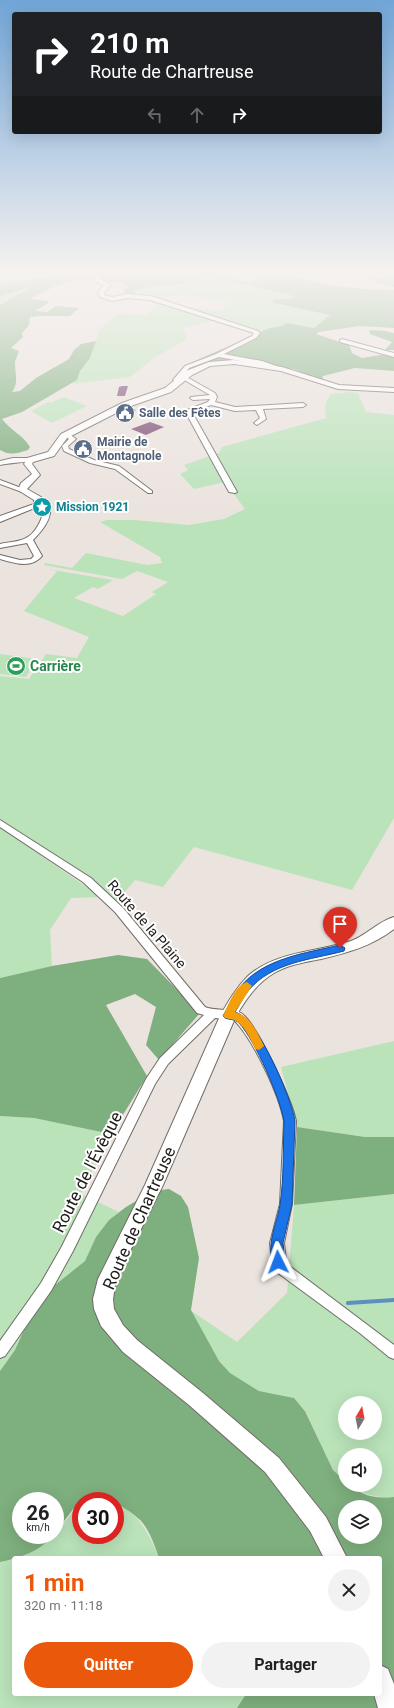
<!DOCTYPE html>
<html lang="fr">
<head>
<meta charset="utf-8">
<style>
	:root { --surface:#fff; --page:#f2f2f2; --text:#202124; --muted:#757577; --accent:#ea580c }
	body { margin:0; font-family:Roboto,sans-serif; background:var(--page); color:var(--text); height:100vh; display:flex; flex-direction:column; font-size:15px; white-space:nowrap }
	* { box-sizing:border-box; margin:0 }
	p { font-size:13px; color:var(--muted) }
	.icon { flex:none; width:22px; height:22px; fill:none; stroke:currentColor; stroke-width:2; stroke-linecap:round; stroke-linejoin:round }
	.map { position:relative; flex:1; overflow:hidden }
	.panel { position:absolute; left:12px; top:1556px; width:370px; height:140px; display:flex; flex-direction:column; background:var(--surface); border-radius:4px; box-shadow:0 4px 16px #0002 }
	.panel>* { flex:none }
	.top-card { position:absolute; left:12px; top:12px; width:370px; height:122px; border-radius:4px; box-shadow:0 4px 16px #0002; background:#202124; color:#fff; overflow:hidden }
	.needle { width:26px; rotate:10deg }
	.buttons { position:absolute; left:338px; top:1396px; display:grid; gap:8px }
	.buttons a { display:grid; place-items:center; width:44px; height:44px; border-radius:50%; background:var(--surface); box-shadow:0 4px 16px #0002; font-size:20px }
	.speed { position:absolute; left:12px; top:1492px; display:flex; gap:8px; font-size:20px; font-weight:700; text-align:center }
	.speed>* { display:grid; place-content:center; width:52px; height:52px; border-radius:50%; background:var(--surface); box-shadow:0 4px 16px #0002; line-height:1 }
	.speed small { font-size:10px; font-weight:400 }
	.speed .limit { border:6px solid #d22; background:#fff; color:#111 }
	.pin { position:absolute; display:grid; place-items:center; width:34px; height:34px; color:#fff; margin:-41px -17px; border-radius:50% 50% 50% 0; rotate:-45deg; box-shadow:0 0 4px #0007 }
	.pin .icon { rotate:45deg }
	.me { position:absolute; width:44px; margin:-22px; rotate:357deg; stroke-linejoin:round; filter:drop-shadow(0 0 3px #0008) }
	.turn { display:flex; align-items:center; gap:14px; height:84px; padding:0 12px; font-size:18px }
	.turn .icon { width:52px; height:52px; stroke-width:2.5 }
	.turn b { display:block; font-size:28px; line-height:34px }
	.lanes { display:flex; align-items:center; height:38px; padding:0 12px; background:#0003; justify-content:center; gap:20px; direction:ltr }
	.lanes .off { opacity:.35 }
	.round { display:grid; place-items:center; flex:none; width:42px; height:42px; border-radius:21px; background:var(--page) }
	.head { display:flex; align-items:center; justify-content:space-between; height:68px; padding:0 12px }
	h1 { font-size:24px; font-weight:700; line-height:30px; color:var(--accent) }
	.cta { display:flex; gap:8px; margin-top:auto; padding:8px 12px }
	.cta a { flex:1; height:46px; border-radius:24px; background:var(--accent); color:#fff; font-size:16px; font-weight:700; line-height:46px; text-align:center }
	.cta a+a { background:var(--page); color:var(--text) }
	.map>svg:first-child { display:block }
	.green { fill:#bae3ba; fill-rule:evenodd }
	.forest { fill:#7eaf7e; fill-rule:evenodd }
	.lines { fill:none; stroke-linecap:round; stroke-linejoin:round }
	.stream { stroke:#5e8fbd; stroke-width:4 }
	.building { fill:#774770 }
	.minor-casing { stroke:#726c67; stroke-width:2 }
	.tertiary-casing { stroke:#726c67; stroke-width:2 }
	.secondary-casing { stroke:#726c67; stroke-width:2 }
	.minor { fill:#fff; fill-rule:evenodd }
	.tertiary { fill:#fff; fill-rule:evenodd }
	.secondary { fill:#fff; fill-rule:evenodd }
	.route { fill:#1a73e8; stroke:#114b97 }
	.slow { fill:#f59e0b }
	.labels { text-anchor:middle; stroke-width:4; stroke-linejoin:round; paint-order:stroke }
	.far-service-label { font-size:12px; font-weight:bold; fill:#4e5e75; stroke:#fff; text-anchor:start }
	.far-culture-label { font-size:12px; font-weight:bold; fill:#0d838f; stroke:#fff; text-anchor:start }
	.leisure-label { font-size:14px; font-weight:bold; fill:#27864d; stroke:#fff; text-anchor:start }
	.street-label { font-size:14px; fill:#1e1b19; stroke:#fff }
	.near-street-label { font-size:17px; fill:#1e1b19; stroke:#fff }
</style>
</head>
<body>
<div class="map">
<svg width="394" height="1708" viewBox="0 0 394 1708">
	<rect width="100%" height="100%" fill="#ebe3de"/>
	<path class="green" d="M0 273H73L61 280 52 276 0 286Z
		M204 273H268L262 275 252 283Z
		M202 276 215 277 290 295 297 298 272 300 274 303 330 315 314 328 287 323C279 329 269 326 261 332L219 319 183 328 187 339 154 358 130 377 72 384 77 380 80 371 90 358 100 329 120 313 147 315 158 304 220 311 229 302 183 295 146 300 155 298 133 291 153 286 182 284Z
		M32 286 0 305V296Z
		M351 392 358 393 366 412 394 415V818L352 890 194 847 163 887 135 880 117 901 90 878 0 819V676L29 679 46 654 77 658 89 637 24 611 57 571 41 568 113 580 98 589 93 587 74 598 123 616 156 594 152 592 168 582 137 571 122 579 44 565 45 563 72 568 86 553 147 565 162 563 160 557 100 522 107 520H134L189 525 224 519 245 509 225 482 194 489 180 474 188 470 184 465 219 453 222 447 326 418 325 406 330 394Z
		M64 397 87 406 52 423 31 411 48 402 50 403Z
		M0 654 37 659 26 677 0 674Z
		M0 827 101 897 71 898 50 930 52 966 0 978Z
		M394 1041V1137H365L297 1127 281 1067Z
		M0 1116 34 1118 111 1134 81 1194 119 1212 109 1220 96 1237 85 1261 55 1285 27 1323 15 1350 0 1371Z
		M394 1194V1497C377 1498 365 1495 350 1485H375V1455H345V1481L333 1470 305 1410 294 1398 259 1391 230 1373 219 1361 190 1310 237 1342 287 1293 294 1205ZM345 1403H375V1433H345Z
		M93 1495 111 1501H81V1535H115V1503C139 1512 150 1536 159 1558H20L48 1541 55 1535 84 1497Z
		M14 1559V1694H246L237 1708H0V1562Z"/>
	<path class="forest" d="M73 273H204L252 283C257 279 262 275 268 273 282 271 297 278 310 281 335 287 368 290 394 290V328L359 326 319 332 316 334 349 345 352 353 362 358 380 355 394 356V371L355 368 323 376 322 380 294 369 232 361 189 367 197 360 261 332C269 326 279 329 287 323L314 328 330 315 274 303 272 300 297 298 290 295 215 277 202 276 182 284 153 286 133 291 138 294 156 297 146 300 124 295V290L128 287C123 281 117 283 111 282 104 281 98 279 92 279 69 279 49 288 30 299L48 301V303L35 311 47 312 56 306 79 308 70 316H40L30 317 29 325 22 333 23 337 11 348 19 351C18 355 15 360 15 363 15 375 19 382 12 392L20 391 36 378 69 359 74 350 81 344 96 341 90 358 80 371 77 380 22 412 2 419C10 430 23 435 30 447L28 450C18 453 10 456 0 450V305L31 287 0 296V285L52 276 61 280Z
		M392 275H394V287L377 283 368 277H391Z
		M372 330 386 331 394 333V350H385L392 342 370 334 369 331Z
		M118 955 147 959 200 1013 159 1060 146 1045 156 1007 135 994 106 1005 147 1076 111 1134 34 1118 0 1116V978L52 966Z
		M297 1127 365 1137H394V1194L294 1205Z
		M169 1189 181 1196 188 1207 199 1258 191 1310 219 1361 230 1373 259 1391 294 1398 305 1411 333 1470 345 1481V1485C353 1485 356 1490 362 1493 372 1498 383 1498 394 1497V1708H237L246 1694H380V1558H159C155 1546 150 1532 142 1522 132 1511 98 1489 84 1497 78 1501 61 1526 55 1533V1501H21V1535H53C40 1552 19 1558 0 1562V1371L15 1350 27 1323 45 1297 55 1285 85 1261 96 1237 109 1220 126 1207 153 1191ZM345 1507H375V1537H345Z"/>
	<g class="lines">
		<path class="stream" d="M348 1303 394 1300"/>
	</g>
	<path class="building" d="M122 386H128L125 396H117L119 387Z
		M129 408 136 410 127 417 117 414Z
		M150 422 164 427 146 435 131 429Z"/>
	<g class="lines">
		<defs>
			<path id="minor" d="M101 273H107L100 279 111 285 104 292V295L112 297 127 294 151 296 258 331 260 333 256 338 224 354 262 361 285 369 282 371 261 365 219 357 189 368 183 375 215 393 217 397 215 402 235 407 303 403 306 405 303 407 263 409 266 419 257 425 254 423 260 418 256 410 235 411 211 405 192 412 237 492 235 493 229 492 186 413 187 410 208 402 210 399 193 400 190 398 191 397 210 395 181 378 176 382 173 380 185 366 216 354 252 336 254 333 150 300 127 298 112 301 100 297 98 292 104 285 96 282 94 278Z
				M342 339 394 353V357L340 342V340Z
				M68 433 76 439 68 446 69 449 94 460 119 466 152 491V493H148L115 469 90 463 64 451 62 446 69 439 65 435Z
				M13 458H30L33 460C30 462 7 463 0 465V461Z
				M0 480 24 489 26 490 22 492 0 484Z
				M36 501H42L49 505C54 518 41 532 33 540L42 556C31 569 14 563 0 559V555L20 560 31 559 34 556 27 543 0 548V544C8 542 19 542 26 538 35 534 44 518 43 508L35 503Z
				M0 820 91 878 123 908 205 1007C215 1011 234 1009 241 1013 257 1023 292 1101 296 1121L292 1204 284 1243 286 1261 288 1265 394 1345V1359L389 1357 361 1334 278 1273 272 1262 270 1243 280 1204 284 1121C279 1094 253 1039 234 1020L215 1018 168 1064 155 1084 73 1251 51 1291 5 1356 0 1358V1341L41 1283 61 1248 146 1079 160 1058 204 1015 197 1013 115 912 83 882 0 827Z"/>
			<path id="tertiary" d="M234 360 282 367 339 385 394 388V392L338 389 281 371 234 364 210 366 192 375 171 392 128 407 67 438 54 456 33 462 32 464 40 475 27 489 41 497 42 505 0 522V516L34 504V500L18 490 21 483 32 474 24 464 27 458 48 452 61 434 122 403 165 388 186 371 209 362Z"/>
			<path id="secondary" d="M394 917V929C372 946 347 953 321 959 305 962 288 965 274 973 257 983 246 999 236 1016L163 1185 116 1279 113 1299 114 1309 123 1325 137 1340 203 1393 279 1458 326 1517 347 1558H324L310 1531 265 1472 189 1405 123 1352 101 1326 94 1309 93 1299 98 1279 145 1185 220 1016C228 1002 236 988 248 976 276 951 318 952 351 941 367 935 379 921 394 917Z
				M380 1665 388 1669 394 1684V1708H378L374 1694H380Z"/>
		</defs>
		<use href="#minor" class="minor-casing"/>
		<use href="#tertiary" class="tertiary-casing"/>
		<use href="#secondary" class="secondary-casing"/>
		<use href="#minor" class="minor"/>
		<use href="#tertiary" class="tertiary"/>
		<use href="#secondary" class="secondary"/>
	</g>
	<linearGradient id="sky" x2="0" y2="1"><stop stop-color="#71a5d7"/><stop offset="0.53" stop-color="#f6f2f0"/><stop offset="1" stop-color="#f6f2f0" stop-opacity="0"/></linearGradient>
	<rect width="394" height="512" fill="url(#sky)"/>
	<path class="route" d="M340 945 345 948 344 951C310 960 272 962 248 991 243 997 239 1006 235 1012 257 1017 292 1099 295 1121L292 1204 283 1243 285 1262 283 1265 278 1266 274 1265C265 1247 277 1223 280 1205 284 1177 283 1149 284 1121 280 1098 255 1040 239 1023 235 1019 230 1020 225 1018L223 1016C229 1006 233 995 240 987 264 958 306 953 340 945Z"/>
	<path class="slow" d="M247 982 252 986 235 1012C250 1015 258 1034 264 1046L259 1050 255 1049C251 1040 244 1024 234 1020 232 1019 228 1019 225 1018L223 1016C228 1006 235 985 247 982Z"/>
	<defs>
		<symbol id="civic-disc" viewBox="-11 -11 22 22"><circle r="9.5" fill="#5c6f8a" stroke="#fff"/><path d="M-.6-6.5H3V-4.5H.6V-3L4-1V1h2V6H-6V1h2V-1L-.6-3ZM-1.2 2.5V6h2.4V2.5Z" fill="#fff"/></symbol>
		<symbol id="sight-disc" viewBox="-11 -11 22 22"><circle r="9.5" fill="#0f9aa8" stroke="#fff"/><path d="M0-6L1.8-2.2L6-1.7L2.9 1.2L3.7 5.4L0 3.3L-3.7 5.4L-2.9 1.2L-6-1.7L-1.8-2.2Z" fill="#fff"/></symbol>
		<symbol id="stadium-disc" viewBox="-11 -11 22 22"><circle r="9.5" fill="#2e9e5b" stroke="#fff"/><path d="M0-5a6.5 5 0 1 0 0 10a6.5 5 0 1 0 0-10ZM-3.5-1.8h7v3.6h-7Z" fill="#fff"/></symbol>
	</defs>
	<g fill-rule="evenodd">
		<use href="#civic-disc" x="114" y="402" width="22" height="22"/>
		<use href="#civic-disc" x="72" y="438" width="22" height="22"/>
		<use href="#sight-disc" x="31" y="496" width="22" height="22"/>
		<use href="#stadium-disc" x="5" y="655" width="22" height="22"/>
	</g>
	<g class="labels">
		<g class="far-service-label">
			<text x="139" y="417">Salle des Fêtes</text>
			<text x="97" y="446">Mairie de<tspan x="97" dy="14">Montagnole</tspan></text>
		</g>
		<g class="far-culture-label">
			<text x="56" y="511">Mission 1921</text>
		</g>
		<g class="leisure-label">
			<text x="30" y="671">Carrière</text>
		</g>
		<g class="street-label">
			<text transform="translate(147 924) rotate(49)" y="5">Route de la Plaine</text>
		</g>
		<g class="near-street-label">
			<text transform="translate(87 1172) rotate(-63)" y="6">Route de l'Évêque</text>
			<text transform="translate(139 1218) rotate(-66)" y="6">Route de Chartreuse</text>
		</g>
	</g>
</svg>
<div class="buttons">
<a><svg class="needle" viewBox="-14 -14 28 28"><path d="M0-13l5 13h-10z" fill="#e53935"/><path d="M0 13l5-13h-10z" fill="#757577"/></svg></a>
<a><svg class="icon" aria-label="sound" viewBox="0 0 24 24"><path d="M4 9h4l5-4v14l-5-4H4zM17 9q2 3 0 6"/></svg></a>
<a><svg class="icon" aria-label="layers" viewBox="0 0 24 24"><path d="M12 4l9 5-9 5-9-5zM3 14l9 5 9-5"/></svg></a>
</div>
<div class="speed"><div>26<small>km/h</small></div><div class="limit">30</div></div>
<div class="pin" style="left:340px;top:948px;background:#d93025"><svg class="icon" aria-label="arrive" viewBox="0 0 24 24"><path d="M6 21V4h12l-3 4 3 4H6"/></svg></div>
<svg class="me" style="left:278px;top:1262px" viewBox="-20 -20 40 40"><path d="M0-17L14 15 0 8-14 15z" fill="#1a73e8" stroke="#fff" stroke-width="4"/></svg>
<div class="top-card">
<div class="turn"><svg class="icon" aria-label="right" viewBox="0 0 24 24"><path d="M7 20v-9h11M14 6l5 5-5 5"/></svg><div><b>210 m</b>Route de Chartreuse</div></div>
<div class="lanes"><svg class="icon off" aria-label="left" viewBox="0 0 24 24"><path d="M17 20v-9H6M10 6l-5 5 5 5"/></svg><svg class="icon off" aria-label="ahead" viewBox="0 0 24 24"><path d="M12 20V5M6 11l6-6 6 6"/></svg><svg class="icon" aria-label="right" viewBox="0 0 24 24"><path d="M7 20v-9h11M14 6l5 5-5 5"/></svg></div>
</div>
<section class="panel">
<div class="head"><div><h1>1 min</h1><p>320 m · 11:18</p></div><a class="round"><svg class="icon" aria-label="close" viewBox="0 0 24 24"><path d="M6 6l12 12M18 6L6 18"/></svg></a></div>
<div class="cta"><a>Quitter</a><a>Partager</a></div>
</section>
</div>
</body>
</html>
